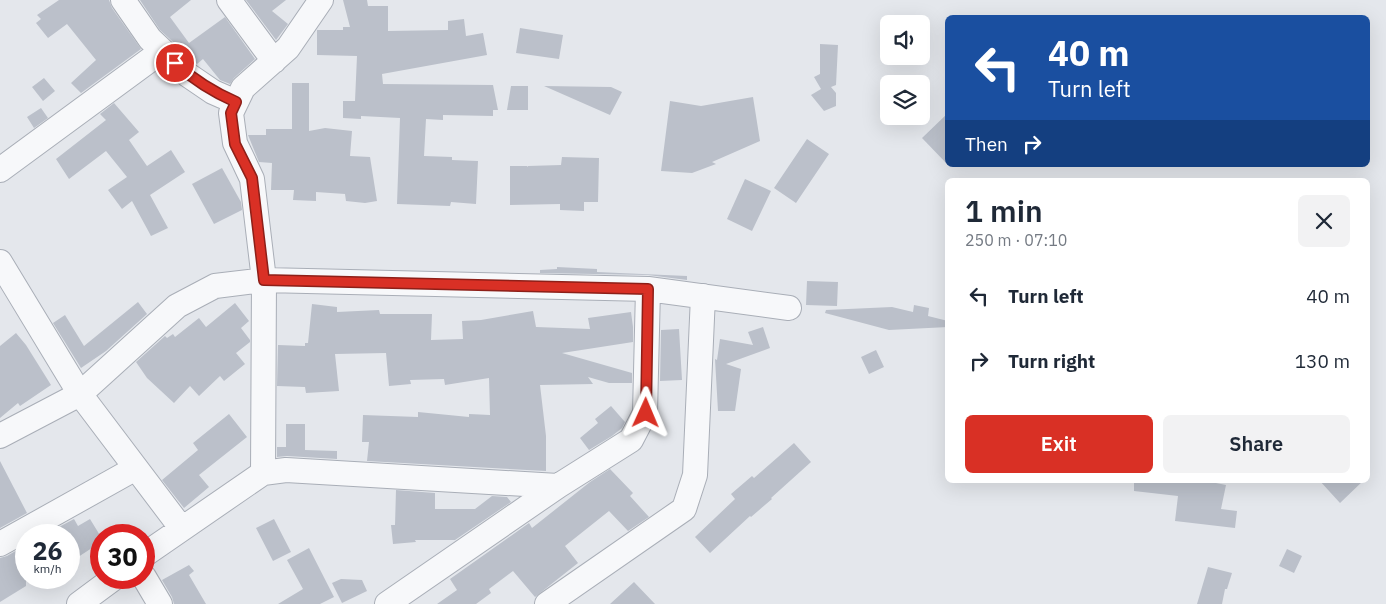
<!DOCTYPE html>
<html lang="en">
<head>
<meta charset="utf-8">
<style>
	:root { --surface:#fff; --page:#f2f2f3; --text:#1f2937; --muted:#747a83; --accent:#d93025 }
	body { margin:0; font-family:"IBM Plex Sans",sans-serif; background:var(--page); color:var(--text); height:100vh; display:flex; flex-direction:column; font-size:19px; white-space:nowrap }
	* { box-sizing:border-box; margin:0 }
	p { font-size:16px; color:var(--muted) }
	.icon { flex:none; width:28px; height:28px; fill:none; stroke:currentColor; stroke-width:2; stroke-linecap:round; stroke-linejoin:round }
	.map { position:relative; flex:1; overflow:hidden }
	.panel { position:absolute; left:945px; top:178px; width:425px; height:305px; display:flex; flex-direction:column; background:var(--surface); border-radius:8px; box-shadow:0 5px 20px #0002 }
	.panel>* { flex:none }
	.top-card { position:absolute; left:945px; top:15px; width:425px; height:152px; border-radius:8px; box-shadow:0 5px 20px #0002; background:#1a4fa0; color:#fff; overflow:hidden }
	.controls { position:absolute; left:880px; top:15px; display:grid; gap:10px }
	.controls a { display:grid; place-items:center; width:50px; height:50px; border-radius:8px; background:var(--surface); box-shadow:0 5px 20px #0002; font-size:25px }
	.speed { position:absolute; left:15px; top:524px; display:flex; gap:10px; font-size:25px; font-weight:700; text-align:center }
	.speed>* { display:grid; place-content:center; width:65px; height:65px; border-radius:50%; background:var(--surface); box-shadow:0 5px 20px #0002; line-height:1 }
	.speed small { font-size:12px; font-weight:400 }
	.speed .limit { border:8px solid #d22; background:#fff; color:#111 }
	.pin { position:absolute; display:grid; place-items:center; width:42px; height:42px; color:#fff; margin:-21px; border:2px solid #fff; border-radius:50%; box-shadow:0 1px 5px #0007 }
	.me { position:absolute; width:55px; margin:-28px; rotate:1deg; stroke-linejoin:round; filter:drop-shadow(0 0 4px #0008) }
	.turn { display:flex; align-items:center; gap:18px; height:105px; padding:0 20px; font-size:22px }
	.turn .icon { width:65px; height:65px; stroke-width:2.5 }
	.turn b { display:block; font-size:35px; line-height:42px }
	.then { display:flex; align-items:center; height:48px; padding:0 20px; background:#0003; gap:10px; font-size:19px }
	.round { display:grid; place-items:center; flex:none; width:52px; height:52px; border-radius:8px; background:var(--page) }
	.head { display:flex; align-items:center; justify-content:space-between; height:85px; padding:0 20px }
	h1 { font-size:30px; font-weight:600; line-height:38px }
	.cta { display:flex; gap:10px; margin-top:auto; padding:10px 20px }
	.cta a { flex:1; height:58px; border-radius:8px; background:var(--accent); color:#fff; font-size:20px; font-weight:600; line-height:58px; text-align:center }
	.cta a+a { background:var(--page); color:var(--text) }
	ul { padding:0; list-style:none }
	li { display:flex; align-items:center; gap:15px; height:65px; padding:0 20px }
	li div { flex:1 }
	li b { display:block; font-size:19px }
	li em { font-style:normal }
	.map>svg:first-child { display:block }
	.building { fill:#bbc0ca }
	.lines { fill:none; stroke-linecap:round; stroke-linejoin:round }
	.minor-casing { stroke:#a9aeb7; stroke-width:26 }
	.minor { stroke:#f7f8fa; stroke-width:24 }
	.route-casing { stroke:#8d1f18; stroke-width:12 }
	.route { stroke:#d93025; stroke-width:9 }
</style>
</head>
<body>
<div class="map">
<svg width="1386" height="604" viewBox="0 0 1386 604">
	<rect width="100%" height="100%" fill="#e4e7ec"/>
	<path class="building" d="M59 0H109L112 8 141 49 81 93 71 83 96 60 67 24 48 38 36 23 41 19 37 15Z
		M140 0H191L170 17 189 43 225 17 255 59 234 78 230 84 220 80 203 59 197 64 160 30Z
		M246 0H286L272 11 288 24 276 40Z
		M343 0H367L368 6H388V31L448 30V21L464 19 466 36 483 33 487 55 382 74 383 84 493 85 498 110H493V116L443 115V120L426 119 424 156 452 157V160L478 161 476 204 451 202 450 206 397 204 400 118 361 116V119L343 118V101H355L357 56 317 55V30H343V27H350Z
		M520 28 563 35 559 59 516 53Z
		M820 44 838 45 836 85 831 87 836 93V106L824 111 811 95 821 89 814 77 820 74Z
		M44 78 55 91 43 101 32 87Z
		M292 83H309V131L325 128 352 131 350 156 370 157 377 201 365 203 346 201 345 194 316 192V201L293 200 294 190H271L272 163 259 162 248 135H266V129H292Z
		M511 86H528V110H507Z
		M544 86 611 87 622 92 610 115Z
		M753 97 760 141 712 162 716 164 692 173 661 171 670 101 701 106Z
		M114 103 139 132 129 140 147 166 171 150 185 172 150 195 168 228 151 236 132 201 122 209 108 190 127 177 106 151 69 179 56 159 106 120 100 114Z
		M41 108 48 118 34 128 27 117Z
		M948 113V165L922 138Z
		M807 139 829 154 796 203 774 188Z
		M562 157 599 158 598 202H584V211L560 210V204L510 205V166H527V167L528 166 561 165Z
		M222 168 241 202 242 210 214 224 192 184Z
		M745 179 771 191 752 231 727 219Z
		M557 267 597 269V272L687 276V280L648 275 540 273V270L557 269Z
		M807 281 838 282 837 306 806 305Z
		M138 302 147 314 106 351 81 368 53 323 65 315 84 346Z
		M235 303 249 321 241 328 250 340V342L236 353 245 364 224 381 220 376 199 396 190 386 174 403 147 378 136 362 165 336 167 338 173 334 175 337 199 318 206 327Z
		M312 304 337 307V312L379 310 380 314H432L431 340 463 339 462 321 481 320 533 311 536 327 590 329 588 318 631 312 633 327V342L562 353 632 373V383H609L588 377 593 384 540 385 546 436V471L367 461 369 442H362L363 415 418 417V412L469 417V414L490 415 489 378 445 385 444 379 410 380 411 384 389 386 386 353 335 354 339 391 306 393 305 387 277 386 278 345 305 346V343H308Z
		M914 305 929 308 928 316 948 321V327L889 330 825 313 826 310 892 307 913 312Z
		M763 327 770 348 726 364 741 369 735 411H718L715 359 717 360 720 339 753 345 748 332Z
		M679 329 682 380 660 381 661 330Z
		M16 333 26 345 51 385 20 406 18 403 0 418V346Z
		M876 350 884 367 869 374 861 357Z
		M611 406 625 422 622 428 612 436 589 450 580 438 598 423 595 419Z
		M229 414 247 437 199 475 209 487 184 508 162 480 198 450 193 443Z
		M286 424H305V450L337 451V459L287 456 277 457V447H286Z
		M794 443 811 462 771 498 772 499 751 517 750 516 710 553 695 537 735 499 731 494 752 476 754 478Z
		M0 461 27 513 0 528Z
		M610 469 633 493 630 496 649 517 628 531 609 511 565 546 578 563 535 597 513 571 489 589 491 593 476 604H437L457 590 450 579 529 523 532 528 590 482Z
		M1134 480H1201L1226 485 1221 509 1237 511 1235 528 1175 521 1178 496 1134 491Z
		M1319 480H1364L1340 503Z
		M396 490 435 493V509H475L492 496 507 497 511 502 455 540H415L416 542 393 544 391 525H395Z
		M74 519 78 526 90 519 101 537V542L69 563V535H44Z
		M274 519 291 552 273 561 256 528Z
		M26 545V586L0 602V558L7 556Z
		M309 548 334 597 320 604H278L303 589 287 560Z
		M1287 549 1302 556 1294 573 1279 566Z
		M189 565 194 571 189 575 206 604H174L172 597 162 580Z
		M1208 567 1232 573 1227 589H1225L1222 604H1197Z
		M341 579 362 580 367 591 342 603 332 583Z
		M634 582 655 604H610Z"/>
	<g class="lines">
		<defs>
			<path id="minor" d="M123 0 150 39 188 75 213 92 236 102
				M229 0 274 61
				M0 170 162 51
				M0 262 80 394 182 529
				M0 436 80 394 177 306 215 286 264 280 648 289 789 308
				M263 473 264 280 252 179 235 143 231 113 243 88 288 48 321 0
				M0 544 136 468
				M144 555 263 473 286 470 558 486
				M144 577 160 604
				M79 604 114 578
				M387 604 558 486 631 440 645 413 648 289
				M547 604 684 509 695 475 703 296"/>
		</defs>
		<use href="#minor" class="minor-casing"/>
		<use href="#minor" class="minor"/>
	</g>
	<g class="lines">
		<defs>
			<path id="route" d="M175 63C194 80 213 92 236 102L231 113 235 144 252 178 264 280 648 289 646 413"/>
		</defs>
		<use href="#route" class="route-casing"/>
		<use href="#route" class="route"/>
	</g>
</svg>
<div class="controls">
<a><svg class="icon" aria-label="sound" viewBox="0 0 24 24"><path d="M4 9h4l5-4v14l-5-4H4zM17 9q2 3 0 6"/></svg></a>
<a><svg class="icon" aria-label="layers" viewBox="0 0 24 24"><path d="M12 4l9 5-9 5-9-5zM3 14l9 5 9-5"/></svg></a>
</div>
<div class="speed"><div>26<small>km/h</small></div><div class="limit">30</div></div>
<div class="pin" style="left:175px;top:63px;background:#d93025"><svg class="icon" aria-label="arrive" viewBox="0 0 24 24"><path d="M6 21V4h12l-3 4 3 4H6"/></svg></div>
<svg class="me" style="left:646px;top:413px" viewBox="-20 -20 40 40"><path d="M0-17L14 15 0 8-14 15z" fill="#d93025" stroke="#fff" stroke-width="4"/></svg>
<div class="top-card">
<div class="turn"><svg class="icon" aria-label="left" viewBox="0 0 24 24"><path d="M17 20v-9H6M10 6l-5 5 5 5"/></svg><div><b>40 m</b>Turn left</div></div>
<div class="then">Then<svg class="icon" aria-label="right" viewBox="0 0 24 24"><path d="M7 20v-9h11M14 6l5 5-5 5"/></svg></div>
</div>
<section class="panel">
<div class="head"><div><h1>1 min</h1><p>250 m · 07:10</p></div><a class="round"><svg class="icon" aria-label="close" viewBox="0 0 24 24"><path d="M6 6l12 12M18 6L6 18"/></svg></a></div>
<ul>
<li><svg class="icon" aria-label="left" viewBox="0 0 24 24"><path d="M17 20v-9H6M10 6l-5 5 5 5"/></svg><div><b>Turn left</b></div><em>40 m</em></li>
<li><svg class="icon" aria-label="right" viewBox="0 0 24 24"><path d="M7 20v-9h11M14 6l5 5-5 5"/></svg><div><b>Turn right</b></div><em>130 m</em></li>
</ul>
<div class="cta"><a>Exit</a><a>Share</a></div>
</section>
</div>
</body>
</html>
